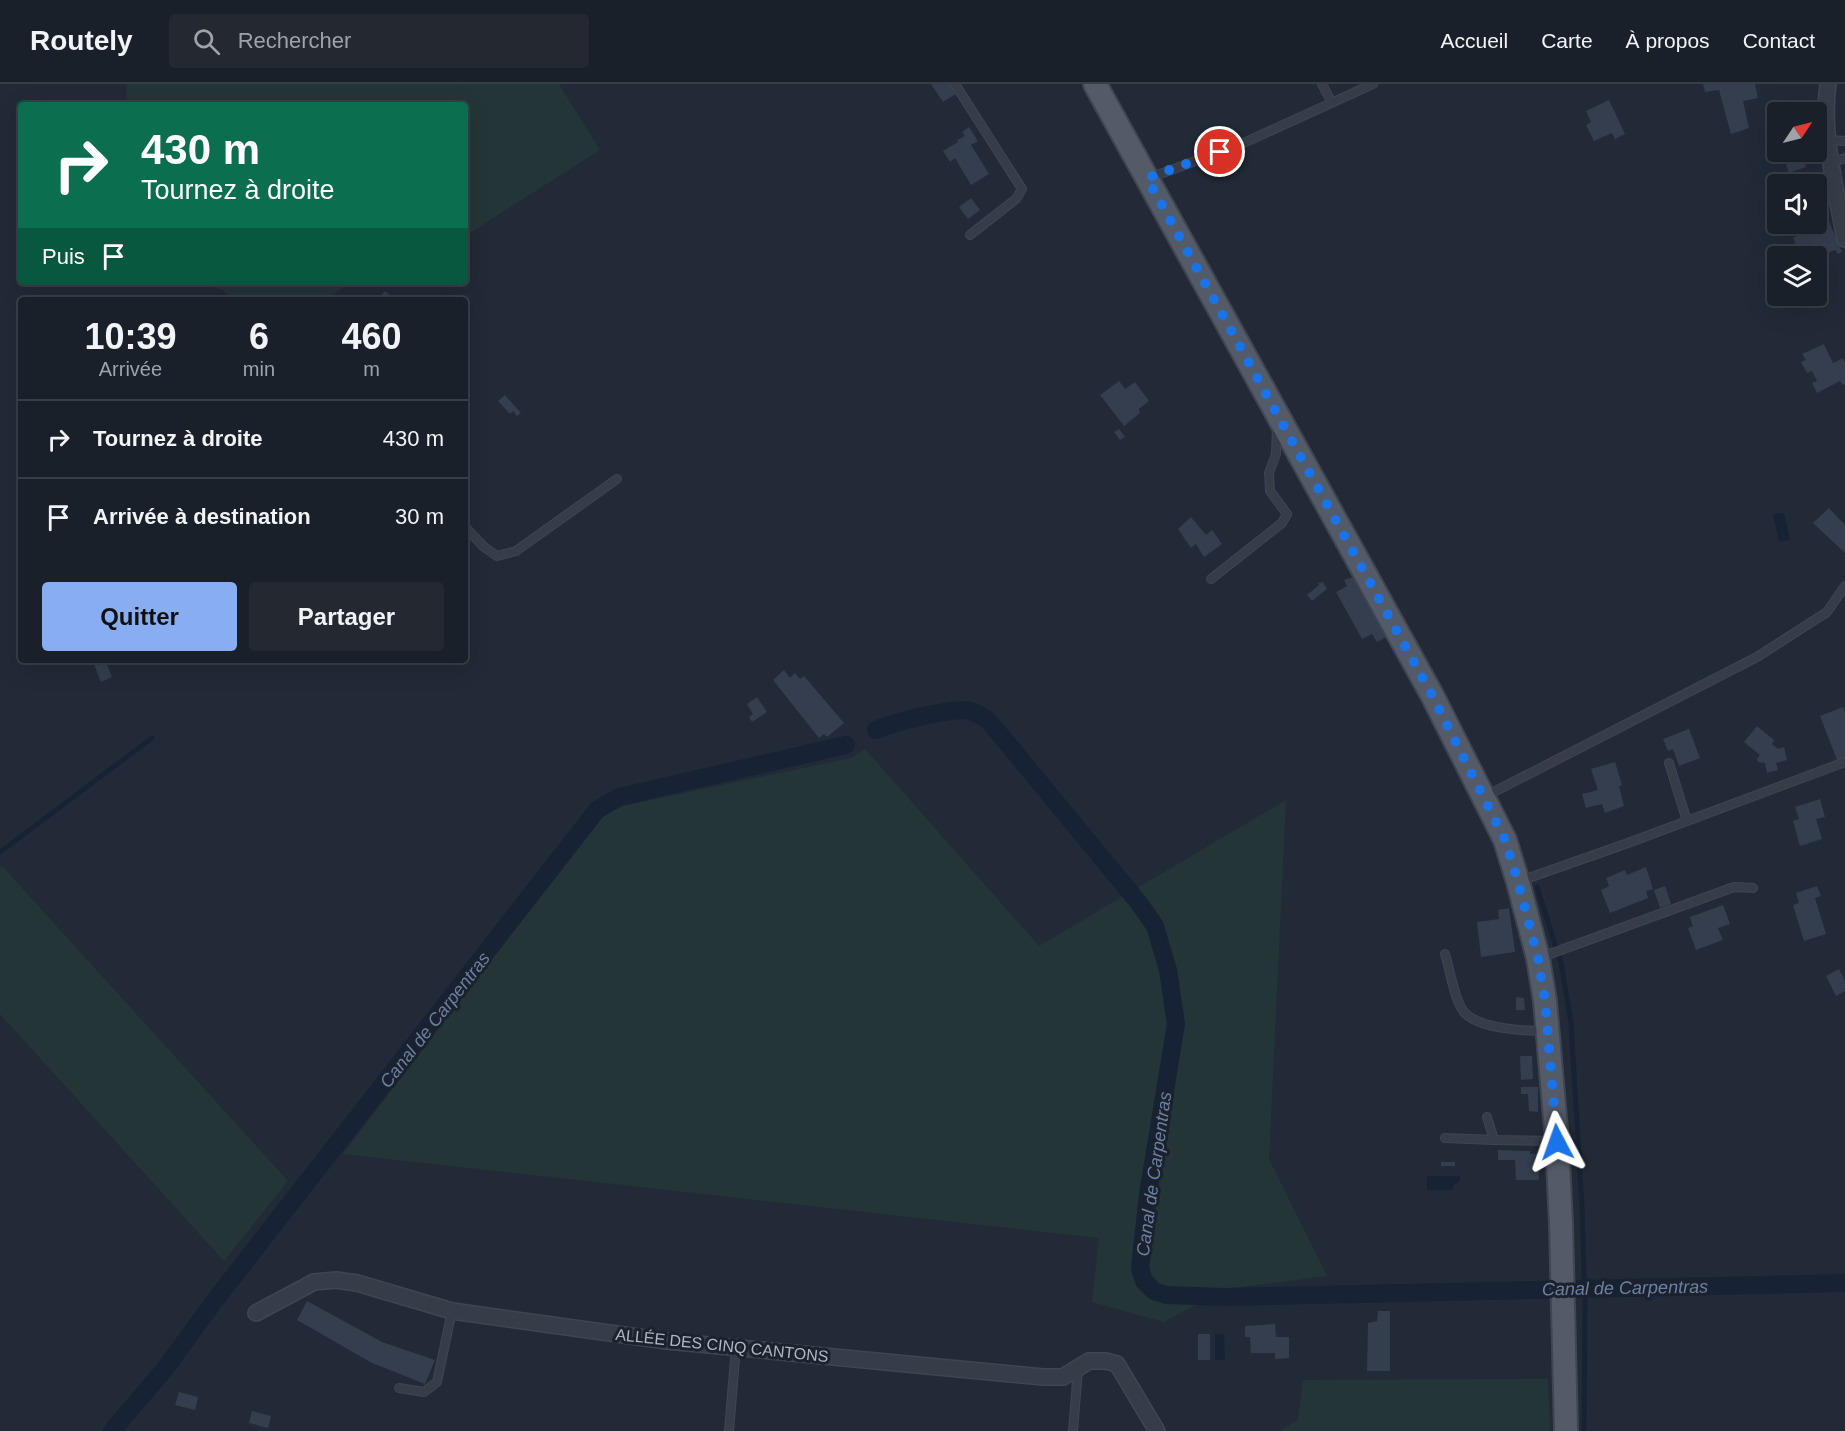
<!DOCTYPE html>
<html lang="fr">
<head>
<meta charset="utf-8">
<style>
	:root { --surface:#1a2029; --page:#232831; --text:#f1f3f6; --muted:#9fa3a8; --line:#383e46; --accent:#89adf1 }
	body { margin:0; font-family:Arial,sans-serif; background:var(--page); color:var(--text); height:100vh; display:flex; flex-direction:column; font-size:22px; white-space:nowrap }
	* { box-sizing:border-box; margin:0 }
	p { font-size:20px; color:var(--muted) }
	.icon { flex:none; width:33px; height:33px; fill:none; stroke:currentColor; stroke-width:2; stroke-linecap:round; stroke-linejoin:round }
	.map { position:relative; flex:1; overflow:hidden }
	.drawer { position:absolute; left:18px; top:213px; width:450px; height:366px; display:flex; flex-direction:column; background:var(--surface); border-radius:6px; box-shadow:0 6px 24px #0002,0 0 0 2px var(--line) }
	.drawer>* { flex:none }
	.top-card { position:absolute; left:18px; top:18px; width:450px; height:183px; border-radius:6px; box-shadow:0 6px 24px #0002,0 0 0 2px var(--line); background:#0b6e4f; color:#fff; overflow:hidden }
	.needle { width:39px; rotate:55deg }
	.controls { position:absolute; left:1767px; top:18px; display:grid; gap:12px }
	.controls a { display:grid; place-items:center; width:60px; height:60px; border-radius:6px; background:var(--surface); box-shadow:0 6px 24px #0002,0 0 0 2px var(--line); font-size:30px }
	.pin { position:absolute; display:grid; place-items:center; width:51px; height:51px; color:#fff; margin:-26px; border:3px solid #fff; border-radius:50%; box-shadow:0 2px 6px #0007 }
	.me { position:absolute; width:66px; margin:-33px; rotate:356deg; stroke-linejoin:round; filter:drop-shadow(0 0 4px #0008) }
	.turn { display:flex; align-items:center; gap:21px; height:126px; padding:0 24px; font-size:27px }
	.turn .icon { width:78px; height:78px; stroke-width:2.5 }
	.turn b { display:block; font-size:42px; line-height:51px }
	.then { display:flex; align-items:center; height:57px; padding:0 24px; background:#0003; gap:12px; font-size:22px }
	.eta { display:flex; justify-content:space-evenly; align-items:center; height:102px; text-align:center }
	.eta b { font-size:36px; font-weight:700; line-height:42px }
	.primary-button { display:flex; gap:12px; margin-top:auto; padding:12px 24px }
	.primary-button a { flex:1; height:69px; border-radius:6px; background:var(--accent); color:#111; font-size:24px; font-weight:700; line-height:69px; text-align:center }
	.primary-button a+a { background:var(--page); color:var(--text) }
	ul { padding:0; list-style:none }
	li { display:flex; align-items:center; gap:18px; height:78px; padding:0 24px; border-top:2px solid var(--line) }
	li div { flex:1 }
	li b { display:block; font-size:22px }
	li em { font-style:normal }
	header { display:flex; align-items:center; gap:36px; box-sizing:border-box; height:84px; padding:0 30px; background:var(--surface); border-bottom:2px solid var(--line) }
	header strong { font-size:28px }
	nav { display:flex; gap:33px; margin-inline-start:auto; font-size:21px }
	.search { width:420px; height:54px; background:var(--page); display:flex; align-items:center; gap:15px; box-sizing:border-box; padding:0 21px; border-radius:6px; color:var(--muted); font-size:22px }
	.map>svg:first-child { display:block }
	.green { fill:#243538 }
	.water { fill:#172234 }
	.lines { fill:none; stroke-linecap:round; stroke-linejoin:round }
	.stream { stroke:#172234; stroke-width:5 }
	.canal { stroke:#172234; stroke-width:18 }
	.building { fill:#343e4e }
	.lane-casing { stroke:#3f4651; stroke-width:10 }
	.street-casing { stroke:#3f4651; stroke-width:18 }
	.primary-casing { stroke:#3f4651; stroke-width:26 }
	.lane { stroke:#363d48; stroke-width:8 }
	.street { stroke:#363d48; stroke-width:15 }
	.primary { stroke:#545b68; stroke-width:22 }
	.route { stroke:#1a73e8; stroke-width:10; stroke-dasharray:0 18 }
	.labels { text-anchor:middle; stroke-width:6; stroke-linejoin:round; paint-order:stroke }
	.street-label { font-size:16px; fill:#b0b7c4; stroke:#1b222d }
	.water-label { font-size:18px; font-style:italic; fill:#6b80a1; stroke:#1b222d }
</style>
</head>
<body>
<header>
<strong>Routely</strong>
<div class="search"><svg class="icon" aria-label="search" viewBox="0 0 24 24"><circle cx="10" cy="10" r="6"/><path d="M15 15l6 6"/></svg>Rechercher</div>
<nav><a>Accueil</a><a>Carte</a><a>À propos</a><a>Contact</a></nav>
</header>
<div class="map">
<svg width="1845" height="1347" viewBox="0 0 1845 1347">
	<rect width="100%" height="100%" fill="#222a37"/>
	<path class="green" d="M127 0H559L600 66 465 152V21H126Z
		M196 198H350L326 216H233L223 206Z
		M865 665 1039 862 1286 716 1269 1075 1327 1192 1224 1205 1164 1238 1092 1218 1099 1154 343 1070 599 733 623 722 851 674Z
		M2 782 288 1097 224 1177 0 930V784Z
		M1548 1295 1550 1347H1280L1298 1336 1303 1296Z"/>
	<path class="water" d="M1784 429 1790 456 1779 458 1773 430Z
		M1427 1092H1460V1097L1454 1101 1452 1106H1427Z
		M1215 1250H1224L1225 1276H1215Z"/>
	<g class="lines">
		<path class="stream" d="M0 768 152 654
			M1537 803 1561 879 1571 939 1582 1123 1585 1220 1584 1347"/>
		<path class="canal" d="M876 646C893 638 948 625 967 626 974 627 982 633 988 636L1139 819 1155 842 1168 886 1176 940 1148 1110 1140 1184 1144 1197 1154 1207 1166 1211 1224 1213 1845 1199
			M112 1347 164 1286 216 1215 597 726 619 713 846 661"/>
	</g>
	<path class="building" d="M931 0H950L956 10 943 18Z
		M1703 0H1755L1758 14 1743 17 1749 44 1731 50 1719 6 1705 8Z
		M1609 16 1625 50 1615 55 1612 49 1594 57 1586 41 1591 38 1586 27Z
		M969 43 978 57 971 61 989 90 971 101 955 74 950 78 943 67 958 58 957 56 965 52 962 48Z
		M1782 68H1801L1806 83 1789 89Z
		M971 114 980 126 968 135 959 123Z
		M1827 133 1842 168 1838 170 1835 166 1816 174 1801 172 1793 154 1810 146 1808 141 1816 140V138Z
		M385 207 396 216H377Z
		M1824 260 1833 279 1843 274 1845 279V300L1843 301 1840 297 1817 309 1812 299 1817 297 1812 287 1807 289 1801 278 1806 276 1802 270Z
		M1119 297 1125 305 1135 298 1149 317 1139 325 1140 329 1124 342 1100 311Z
		M505 311 521 329 517 332 513 327 510 330 498 317Z
		M1119 345 1125 353 1120 356 1114 348Z
		M1829 424 1845 441V469L1813 439Z
		M1191 433 1206 451 1212 446 1222 460 1204 473 1196 460 1191 464 1178 445Z
		M1353 493 1386 553 1377 558 1372 550 1362 555 1336 508 1347 502 1344 496Z
		M1323 498 1327 505 1312 517 1307 511 1319 501 1318 499Z
		M99 576H105L112 593 101 598 93 578Z
		M784 586 790 594 795 589 800 595 804 592 844 639 827 653 824 650 819 654 773 596Z
		M757 613 767 628 752 638 749 633 753 630 747 620Z
		M1843 623 1845 629V674L1837 676 1820 632Z
		M1757 642 1774 656 1772 660 1778 665 1784 663 1787 676 1776 679 1778 686 1767 689 1765 679 1758 678 1757 675 1760 671 1744 658Z
		M1689 645 1700 674 1679 682 1673 665 1668 667 1663 655Z
		M1615 678 1622 701 1619 702 1624 722 1605 729 1602 720 1586 724 1582 710 1598 706 1591 685Z
		M1820 715 1825 733 1816 735 1822 755 1800 762 1793 737 1799 735 1795 723Z
		M1646 783 1653 805 1646 807 1648 814 1610 829 1601 806 1609 802 1606 794 1625 786 1627 791Z
		M1665 802 1671 820 1660 824 1654 806Z
		M1817 802 1821 812 1815 814 1826 850 1804 857 1793 821 1799 819 1796 809Z
		M1723 821 1730 840 1718 844 1723 856 1696 866 1688 844 1693 842 1690 833Z
		M1509 824 1515 868 1481 873 1477 838 1499 835 1498 826Z
		M1839 885 1845 897V907L1836 912 1826 892Z
		M1516 913 1524 914 1525 926H1516Z
		M1520 972H1532L1533 995 1521 996Z
		M1521 1003H1538V1028L1529 1027 1528 1010H1521Z
		M1498 1066 1530 1067V1070H1538L1539 1096H1516L1515 1076H1498Z
		M1441 1078H1455V1082H1441Z
		M307 1217 382 1258 435 1276 425 1300 372 1279 297 1236Z
		M1378 1227H1390V1287H1367L1368 1239 1377 1237Z
		M1275 1240 1276 1253H1289V1274L1275 1275V1269H1251L1250 1253H1245V1242Z
		M1198 1250H1210V1276H1198Z
		M179 1308 198 1313 195 1326 175 1321Z
		M252 1327 271 1332 268 1344 249 1339Z"/>
	<g class="lines">
		<defs>
			<path id="lane" d="M955 0 1022 105 1016 115 970 151
				M1322 0 1332 19
				M1829 56 1845 57
				M1831 79 1845 74
				M1149 94 1237 62 1373 0
				M465 443 484 463 497 472 516 467 617 395
				M1211 495 1282 439 1287 430 1270 407 1269 389 1276 370 1277 343
				M1669 679 1687 737
				M1486 712 1757 573 1827 528 1845 502
				M1520 797 1628 759 1845 678
				M1445 870C1450 885 1454 916 1464 928 1478 945 1526 947 1546 947
				M1539 874 1734 803 1753 804
				M1487 1033 1494 1056 1556 1057
				M1445 1054 1494 1056
				M399 1304 424 1308 437 1298 452 1227
				M729 1347 736 1263
				M1073 1347 1078 1285"/>
			<path id="street" d="M1828 0C1821 50 1836 106 1845 155
				M256 1229 314 1198 336 1196 357 1199 452 1227 667 1257 1043 1293H1063L1089 1277H1106L1117 1280 1157 1347"/>
			<path id="primary" d="M1095 0 1432 611 1505 756 1518 798 1538 874 1545 917 1557 1057 1561 1140 1566 1347"/>
		</defs>
		<use href="#lane" class="lane-casing"/>
		<use href="#street" class="street-casing"/>
		<use href="#primary" class="primary-casing"/>
		<use href="#lane" class="lane"/>
		<use href="#street" class="street"/>
		<use href="#primary" class="primary"/>
	</g>
	<g class="lines">
		<path class="route" d="M1220 68 1147 94 1432 611 1505 756 1518 798 1538 874 1545 917 1557 1058"/>
	</g>
	<g class="labels">
		<g class="street-label">
			<text transform="translate(722 1261) rotate(6)" y="6">ALLÉE DES CINQ CANTONS</text>
		</g>
		<g class="water-label">
			<text transform="translate(435 936) rotate(-52)" y="6">Canal de Carpentras</text>
			<text transform="translate(1154 1090) rotate(-82)" y="6">Canal de Carpentras</text>
			<text transform="translate(1625 1204) rotate(-1)" y="6">Canal de Carpentras</text>
		</g>
	</g>
</svg>
<div class="controls">
<a><svg class="needle" viewBox="-14 -14 28 28"><path d="M0-13l5 13h-10z" fill="#e53935"/><path d="M0 13l5-13h-10z" fill="#9fa3a8"/></svg></a>
<a><svg class="icon" aria-label="sound" viewBox="0 0 24 24"><path d="M4 9h4l5-4v14l-5-4H4zM17 9q2 3 0 6"/></svg></a>
<a><svg class="icon" aria-label="layers" viewBox="0 0 24 24"><path d="M12 4l9 5-9 5-9-5zM3 14l9 5 9-5"/></svg></a>
</div>
<div class="pin" style="left:1220px;top:68px;background:#d93025"><svg class="icon" aria-label="arrive" viewBox="0 0 24 24"><path d="M6 21V4h12l-3 4 3 4H6"/></svg></div>
<svg class="me" style="left:1557px;top:1058px" viewBox="-20 -20 40 40"><path d="M0-17L14 15 0 8-14 15z" fill="#1a73e8" stroke="#fff" stroke-width="4"/></svg>
<div class="top-card">
<div class="turn"><svg class="icon" aria-label="right" viewBox="0 0 24 24"><path d="M7 20v-9h11M14 6l5 5-5 5"/></svg><div><b>430 m</b>Tournez à droite</div></div>
<div class="then">Puis<svg class="icon" aria-label="arrive" viewBox="0 0 24 24"><path d="M6 21V4h12l-3 4 3 4H6"/></svg></div>
</div>
<section class="drawer">
<div class="eta">
<div><b>10:39</b><p>Arrivée</p></div>
<div><b>6</b><p>min</p></div>
<div><b>460</b><p>m</p></div>
</div>
<ul>
<li><svg class="icon" aria-label="right" viewBox="0 0 24 24"><path d="M7 20v-9h11M14 6l5 5-5 5"/></svg><div><b>Tournez à droite</b></div><em>430 m</em></li>
<li><svg class="icon" aria-label="arrive" viewBox="0 0 24 24"><path d="M6 21V4h12l-3 4 3 4H6"/></svg><div><b>Arrivée à destination</b></div><em>30 m</em></li>
</ul>
<div class="primary-button"><a>Quitter</a><a>Partager</a></div>
</section>
</div>
</body>
</html>
